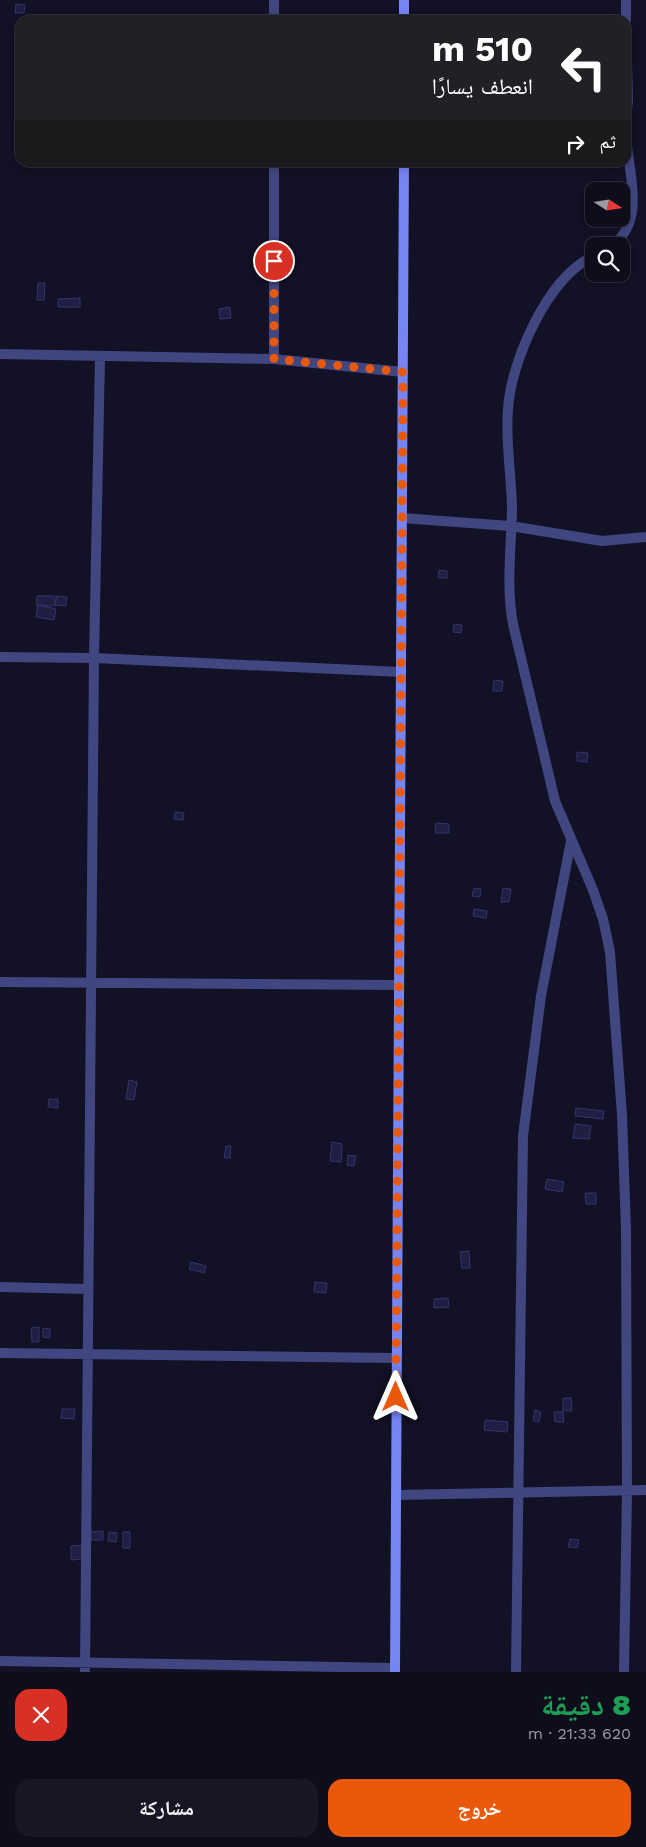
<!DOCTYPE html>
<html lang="ar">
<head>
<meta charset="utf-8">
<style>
	:root { --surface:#0e0d1c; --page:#171625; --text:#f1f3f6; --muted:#9b9ca3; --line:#2e2d3b; --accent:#ea580c }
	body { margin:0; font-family:"Work Sans","Noto Naskh Arabic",sans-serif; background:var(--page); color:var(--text); direction:rtl; height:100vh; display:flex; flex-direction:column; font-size:19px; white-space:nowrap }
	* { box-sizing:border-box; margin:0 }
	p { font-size:16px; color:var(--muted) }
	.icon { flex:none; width:28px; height:28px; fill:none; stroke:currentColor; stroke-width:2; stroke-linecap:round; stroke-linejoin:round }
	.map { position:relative; height:1672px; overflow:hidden; direction:ltr }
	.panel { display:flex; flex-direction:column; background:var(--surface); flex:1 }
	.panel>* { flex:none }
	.hud { position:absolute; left:15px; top:15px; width:616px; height:152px; border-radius:15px; box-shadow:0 2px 8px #0003,0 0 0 1px var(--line); direction:rtl; background:#202124; color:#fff; overflow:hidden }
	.needle { width:32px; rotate:102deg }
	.buttons { position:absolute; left:585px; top:182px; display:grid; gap:10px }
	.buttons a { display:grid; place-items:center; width:45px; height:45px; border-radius:10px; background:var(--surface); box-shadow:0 2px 8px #0003,0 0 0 1px var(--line); font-size:25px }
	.pin { position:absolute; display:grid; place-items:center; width:42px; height:42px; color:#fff; margin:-21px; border:2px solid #fff; border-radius:50%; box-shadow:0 1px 5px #0007 }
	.me { position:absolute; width:55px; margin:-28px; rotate:0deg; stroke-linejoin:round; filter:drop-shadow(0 0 4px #0008) }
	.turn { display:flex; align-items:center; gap:18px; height:105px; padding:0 15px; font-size:22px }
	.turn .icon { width:65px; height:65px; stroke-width:2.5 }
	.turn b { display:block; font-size:35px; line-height:42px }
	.then { display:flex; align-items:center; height:48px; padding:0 15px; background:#0003; gap:10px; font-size:19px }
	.round { display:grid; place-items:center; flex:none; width:52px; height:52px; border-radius:15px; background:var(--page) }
	.overview { display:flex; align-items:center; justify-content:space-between; height:85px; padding:0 15px }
	h1 { font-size:30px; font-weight:800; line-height:38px; color:#1e9e55 }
	.button { display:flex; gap:10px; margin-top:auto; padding:10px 15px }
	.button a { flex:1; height:58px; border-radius:15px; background:var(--accent); color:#fff; font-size:20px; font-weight:800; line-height:58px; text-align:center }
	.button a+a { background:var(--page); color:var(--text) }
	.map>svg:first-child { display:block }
	.building { fill:#211e44; stroke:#36326e }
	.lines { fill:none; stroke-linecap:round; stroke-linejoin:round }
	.street { stroke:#404680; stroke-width:10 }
	.secondary { stroke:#7684f4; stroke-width:10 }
	.route { stroke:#ea580c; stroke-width:9; stroke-dasharray:0 16.2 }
</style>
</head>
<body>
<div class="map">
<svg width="646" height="1672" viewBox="0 0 646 1672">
	<rect width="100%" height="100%" fill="#121125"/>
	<path class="building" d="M16 4 25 5 24 13H15Z
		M38 283H45L44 300H37Z
		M80 298V307H58V299Z
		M230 307 231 318 220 319 219 309Z
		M439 570 447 571V578H438Z
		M37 596H55V606L36 605Z
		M57 596 67 597 66 606 55 605Z
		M38 605 56 609 54 620 36 617Z
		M454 624 462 625 461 633 453 632Z
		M494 680 503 681 502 691H493Z
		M577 752 588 753 587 762 577 761Z
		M175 812 184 813 183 820 174 819Z
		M436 823 449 824V833H435Z
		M474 888 481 889 480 897 472 896Z
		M503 888 511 889 509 902H501Z
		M474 909 487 911 486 918 473 916Z
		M129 1080 137 1082 134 1100 126 1099Z
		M49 1099H58V1108L48 1107Z
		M576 1108 604 1111 603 1119 575 1116Z
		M575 1124 591 1126 589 1139 573 1138Z
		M332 1142 342 1144 341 1162 330 1161Z
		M226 1146H231L230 1158H224Z
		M348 1155 356 1156 354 1166 347 1165Z
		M547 1179 564 1182 562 1192 545 1189Z
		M585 1193H596V1204H586Z
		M469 1251 470 1268H462L460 1252Z
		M191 1262 206 1266 204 1273 189 1269Z
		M315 1282 327 1283 326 1293 314 1292Z
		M448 1298 449 1307 434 1308V1299Z
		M39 1327V1342H32L31 1328Z
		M43 1328 50 1329V1338L43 1337Z
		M563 1398H571L572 1411H563Z
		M62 1409H75L74 1419 61 1418Z
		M535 1410 541 1412 539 1422 533 1421Z
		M554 1412H563L564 1422H555Z
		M485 1420 508 1422 507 1432 484 1430Z
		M103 1531V1540H91L90 1532Z
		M109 1532 117 1533 116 1542 108 1541Z
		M123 1532H130V1548H123Z
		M570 1539 579 1540 577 1548 568 1547Z
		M83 1545 84 1559 71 1560V1546Z"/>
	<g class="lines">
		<path class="street" d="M626 0V20
			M274 20V0
			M626 26 628 101 626 115
			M612 246C646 220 629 175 626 138
			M594 256C548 276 511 361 508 409 505 443 512 477 512 511 511 550 506 586 513 624L555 801 593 890 603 919 610 952 622 1115 626 1230 627 1491 624 1672
			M0 354 274 359 403 372
			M274 359V162
			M402 518 511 526 602 541 646 537
			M0 657 94 658 401 672
			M0 982 398 985
			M0 1287 88 1289
			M0 1353 396 1358
			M396 1495 646 1490
			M0 1661 395 1668
			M85 1672 94 658 100 356
			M516 1672 523 1136 541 996 571 841"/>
		<path class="secondary" d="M404 20V0
			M395 1672 404 162"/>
	</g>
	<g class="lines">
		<path class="route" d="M274 261V359L403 372 396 1397"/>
	</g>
</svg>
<div class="buttons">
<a><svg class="needle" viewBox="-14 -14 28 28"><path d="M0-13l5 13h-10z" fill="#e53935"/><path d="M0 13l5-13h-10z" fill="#9b9ca3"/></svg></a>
<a><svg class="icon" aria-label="search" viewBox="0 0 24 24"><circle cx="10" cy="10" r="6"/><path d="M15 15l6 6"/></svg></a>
</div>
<div class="pin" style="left:274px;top:261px;background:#d93025"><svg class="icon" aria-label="arrive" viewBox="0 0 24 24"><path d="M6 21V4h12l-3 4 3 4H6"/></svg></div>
<svg class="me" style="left:396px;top:1397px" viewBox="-20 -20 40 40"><path d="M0-17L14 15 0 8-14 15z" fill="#ea580c" stroke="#fff" stroke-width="4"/></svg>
<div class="hud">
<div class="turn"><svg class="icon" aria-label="left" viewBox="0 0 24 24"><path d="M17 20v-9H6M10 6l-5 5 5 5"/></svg><div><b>510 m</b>انعطف يسارًا</div></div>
<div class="then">ثم<svg class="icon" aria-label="right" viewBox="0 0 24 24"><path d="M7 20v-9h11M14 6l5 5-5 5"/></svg></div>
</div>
</div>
<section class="panel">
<div class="overview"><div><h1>8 دقيقة</h1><p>620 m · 21:33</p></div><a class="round" style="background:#d93025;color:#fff"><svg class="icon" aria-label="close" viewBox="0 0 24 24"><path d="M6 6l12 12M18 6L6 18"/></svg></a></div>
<div class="button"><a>خروج</a><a>مشاركة</a></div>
</section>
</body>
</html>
